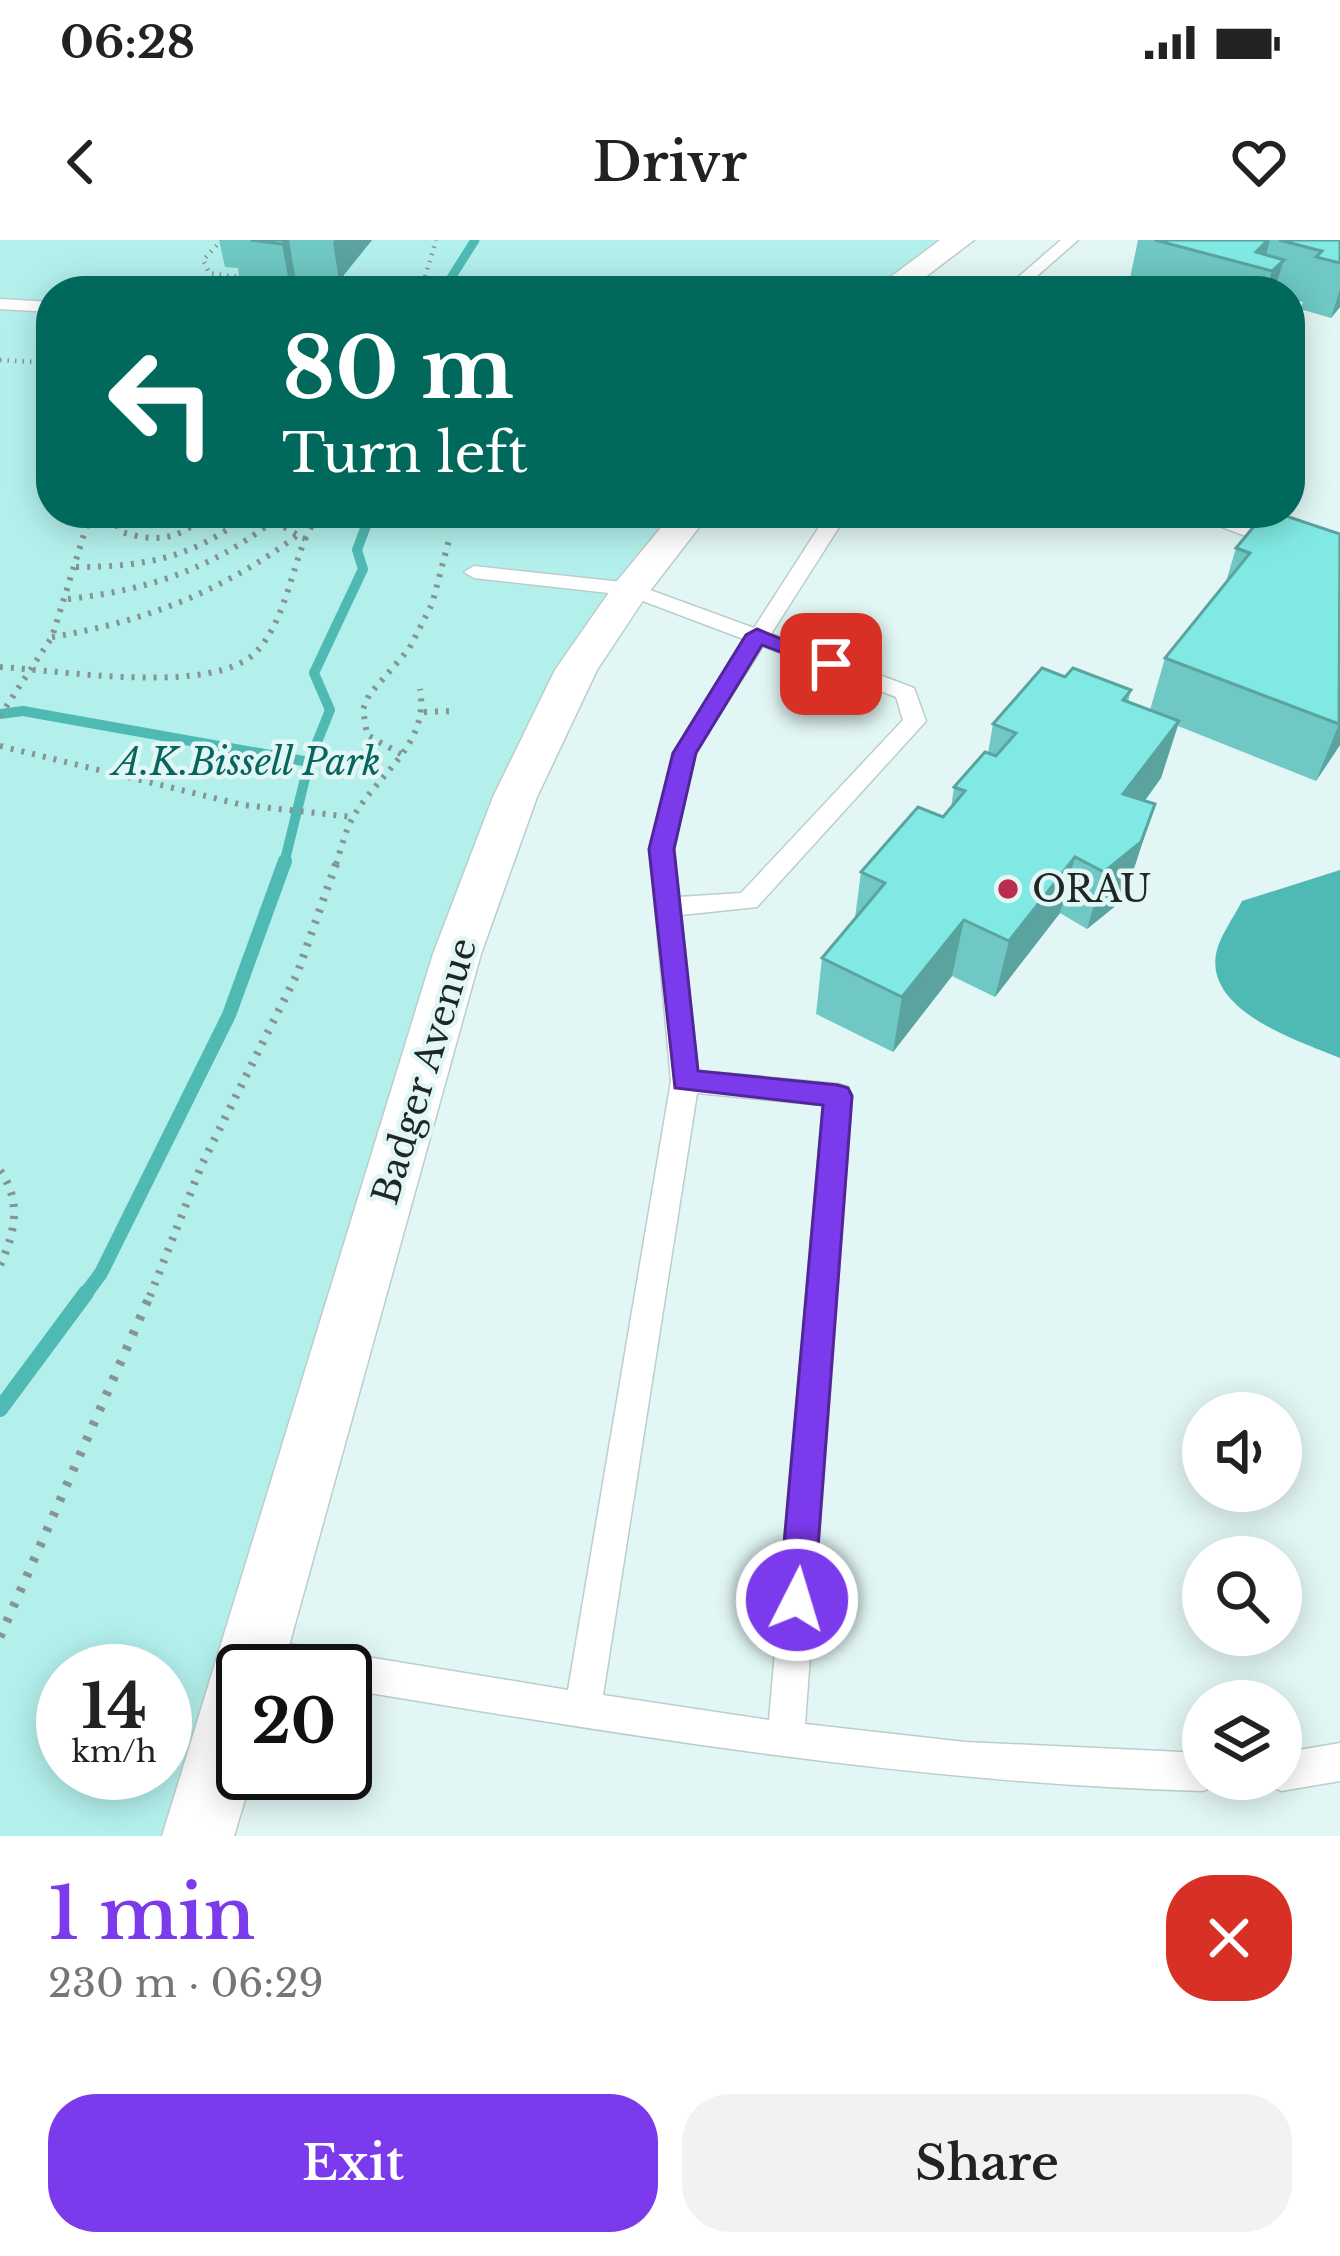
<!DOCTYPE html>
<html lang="en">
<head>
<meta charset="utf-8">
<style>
	:root { --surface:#fff; --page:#f2f2f2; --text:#222; --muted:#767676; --accent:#7c3aed }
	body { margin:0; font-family:"Libre Baskerville",serif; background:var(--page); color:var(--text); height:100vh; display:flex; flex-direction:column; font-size:45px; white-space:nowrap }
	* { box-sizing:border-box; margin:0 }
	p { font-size:39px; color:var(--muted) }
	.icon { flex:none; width:66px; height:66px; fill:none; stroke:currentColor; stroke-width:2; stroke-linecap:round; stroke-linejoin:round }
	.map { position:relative; height:1596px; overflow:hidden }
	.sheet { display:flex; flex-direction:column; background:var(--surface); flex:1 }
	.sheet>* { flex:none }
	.top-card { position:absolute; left:36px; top:36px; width:1269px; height:252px; border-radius:48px; box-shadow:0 6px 30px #0003; background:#00695c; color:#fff; overflow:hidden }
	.buttons { position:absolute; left:1182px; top:1152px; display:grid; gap:24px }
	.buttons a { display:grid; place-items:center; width:120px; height:120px; border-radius:50%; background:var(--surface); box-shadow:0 6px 30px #0003; font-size:60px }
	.speed { position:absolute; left:36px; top:1404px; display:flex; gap:24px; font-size:60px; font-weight:700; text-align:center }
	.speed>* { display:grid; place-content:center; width:156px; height:156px; border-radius:50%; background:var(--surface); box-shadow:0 6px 30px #0003; line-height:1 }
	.speed small { font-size:30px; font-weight:400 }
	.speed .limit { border:6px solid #111; border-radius:18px; background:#fff; color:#111 }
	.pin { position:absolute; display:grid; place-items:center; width:102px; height:102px; color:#fff; margin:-51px; border-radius:24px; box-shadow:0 6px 18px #0006 }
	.me { position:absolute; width:132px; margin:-66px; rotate:5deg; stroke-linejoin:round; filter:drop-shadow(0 0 9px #0008) }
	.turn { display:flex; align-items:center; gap:42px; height:252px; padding:0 48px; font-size:54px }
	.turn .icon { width:156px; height:156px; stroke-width:2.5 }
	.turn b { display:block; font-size:84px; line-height:102px }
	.round { display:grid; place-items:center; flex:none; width:126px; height:126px; border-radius:48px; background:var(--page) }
	.summary { display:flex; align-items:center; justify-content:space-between; height:204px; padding:0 48px }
	h1 { font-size:72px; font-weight:600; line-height:90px; color:var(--accent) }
	.action { display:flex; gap:24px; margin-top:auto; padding:24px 48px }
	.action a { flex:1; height:138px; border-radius:48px; background:var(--accent); color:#fff; font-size:48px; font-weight:600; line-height:138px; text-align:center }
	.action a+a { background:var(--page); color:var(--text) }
	.status { display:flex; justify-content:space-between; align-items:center; height:84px; padding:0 60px; background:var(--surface); direction:ltr }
	.status svg { height:33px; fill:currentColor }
	header { display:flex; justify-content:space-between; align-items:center; height:156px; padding:0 48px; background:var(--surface); font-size:54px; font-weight:600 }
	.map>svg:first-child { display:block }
	.green { fill:#b3f0ec; fill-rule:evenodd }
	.water { fill:#4fbab4 }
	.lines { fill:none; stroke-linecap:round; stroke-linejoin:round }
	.stream-far3 { stroke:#4fbab4; stroke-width:9 }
	.stream-far2 { stroke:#4fbab4; stroke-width:10 }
	.stream-far1 { stroke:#4fbab4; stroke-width:14 }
	.stream { stroke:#4fbab4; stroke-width:16 }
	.service-casing { stroke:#bacecc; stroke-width:3 }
	.minor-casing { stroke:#bacecc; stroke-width:3 }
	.path-far3 { stroke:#869493; stroke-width:4.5; stroke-dasharray:1.5 6; stroke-linecap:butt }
	.path-far2 { stroke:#869493; stroke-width:6; stroke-dasharray:3 8; stroke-linecap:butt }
	.path-far1 { stroke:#869493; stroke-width:8; stroke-dasharray:3 9; stroke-linecap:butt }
	.path { stroke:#869493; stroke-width:9; stroke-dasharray:4.5 12; stroke-linecap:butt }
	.service { fill:#fff; fill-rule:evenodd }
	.minor { fill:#fff; fill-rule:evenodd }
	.wall { fill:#6fc8c3 }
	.shaded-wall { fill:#5aa39f }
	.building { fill:#81e9e3; stroke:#5aa39f; stroke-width:3 }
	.route { fill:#7c3aed; stroke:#51269a; stroke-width:3 }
	.poi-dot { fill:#bc2c52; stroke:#e2f7f5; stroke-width:4.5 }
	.labels { text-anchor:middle; stroke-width:9; stroke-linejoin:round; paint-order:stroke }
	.park-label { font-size:36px; font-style:italic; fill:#076561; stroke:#e2f7f5 }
	.poi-label { font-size:36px; fill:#1f2726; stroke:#e2f7f5; text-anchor:start }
	.street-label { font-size:36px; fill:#1f2726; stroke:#e2f7f5 }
</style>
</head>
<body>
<div class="status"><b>06:28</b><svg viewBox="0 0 49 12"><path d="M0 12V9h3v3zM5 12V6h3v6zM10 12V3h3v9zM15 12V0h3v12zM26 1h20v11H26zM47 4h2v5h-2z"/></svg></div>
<header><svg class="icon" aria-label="back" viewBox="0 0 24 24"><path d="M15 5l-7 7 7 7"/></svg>Drivr<svg class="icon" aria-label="heart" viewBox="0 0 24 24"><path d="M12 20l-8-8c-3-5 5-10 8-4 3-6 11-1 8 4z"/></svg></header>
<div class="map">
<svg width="1340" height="1596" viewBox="0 0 1340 1596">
	<rect width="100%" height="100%" fill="#e2f7f5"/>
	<path class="green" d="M0 0H946L872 51H51V273H681L585 396 173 1596H0ZM63 1431H165V1533H63Z"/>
	<path class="water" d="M1340 630V818C1299 801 1206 772 1216 714 1219 697 1234 677 1242 661Z"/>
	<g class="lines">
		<path class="stream-far3" d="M455 51 451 38 475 0
			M369 278 371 273"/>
		<path class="stream-far2" d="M0 474 23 471 309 522
			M284 624 309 522 330 470 314 433 363 329 357 310 370 275"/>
		<path class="stream-far1" d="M84 1056 101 1033 229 775 285 621"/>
		<path class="stream" d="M0 1169 86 1053"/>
		<defs>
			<path id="service" d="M1061 0H1078L1020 51H1002Z
				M0 59 51 62V72L0 69Z
				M828 273H848L771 394 914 448 926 481 757 667 681 675 698 831 838 844 848 847 852 855 805 1484 965 1502 1203 1513V1539H1219L1216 1545 1203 1551C913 1543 631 1496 345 1449V1431H246L235 1416 240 1403 253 1398 568 1450 671 841 650 609 673 513 746 400 627 355 474 338 464 332 474 326 631 343 754 388ZM763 406 896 457 903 480 741 653 679 657 674 609 695 513ZM697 853 823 865 769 1480 603 1455Z
				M1184 273H1213L1340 318V331Z
				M1340 1503V1541L1281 1551 1268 1545 1265 1539H1281V1513Z"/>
			<path id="minor" d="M940 0H974L907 51H872Z
				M673 273H710L646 356 597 430 537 557 481 714 282 1431H243V1533H253L234 1596H162L433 714 493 557 555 430 617 341Z"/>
		</defs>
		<use href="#service" class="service-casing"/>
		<use href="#minor" class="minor-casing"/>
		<path class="path-far3" d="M222 0 203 20 209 33 291 44 297 37 319 38
			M421 51 436 0
			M0 120 51 123
			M259 273 268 278
			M89 278 91 273
			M201 278 205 273
			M243 278 249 273
			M315 278 318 273"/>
		<path class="path-far2" d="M114 275 119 291C150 302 181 302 203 275
			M305 299 317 275
			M76 327C143 327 194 318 247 275
			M68 359C147 350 210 330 273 281
			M52 397C144 382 224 351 299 294
			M0 427C59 430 215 457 257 411 283 383 291 334 305 299L263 275
			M424 472 453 471
			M0 476 52 397 90 275
			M0 506 243 565 353 577
			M401 514 367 495 363 469 369 455 409 409 432 364 449 300
			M336 624C341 609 345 592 352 579 376 535 430 505 420 449"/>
		<path class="path-far1" d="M0 931C22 960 15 994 0 1025
			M150 1056 202 924 297 734 337 621"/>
		<path class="path" d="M0 1397 151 1053"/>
		<use href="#service" class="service"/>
		<use href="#minor" class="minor"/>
	</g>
	<path class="wall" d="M219 0H372L339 41 295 36 289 42 239 36 238 28 225 27Z
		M1138 0H1340V67L1331 78 1300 69 1303 62 1290 59V51H1140L1128 48Z
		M1340 294V505L1316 541 1178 486 1161 538 1145 561 1155 564 1124 659 1087 689 1060 673 995 757 952 736 893 812 816 774 822 718 855 678 861 632 943 577 951 568 954 547 988 513 993 484 1065 437 1131 450 1128 462 1150 470 1165 418 1225 345 1236 308Z"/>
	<path class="shaded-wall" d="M286 0H289L295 36 289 42 282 4Z
		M335 0H372L339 41 333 2Z
		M1268 0H1270L1262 29 1256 12Z
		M1284 20 1274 51H1266L1272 31Z
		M1340 49V67L1331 78Z
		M1179 481 1161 538 1107 611 1123 554Z
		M1340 483V505L1316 541 1339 484Z
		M1155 564 1124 659 1087 689 1104 632Z
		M1075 617 1060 673 995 757 1009 701Z
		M964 680 952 736 893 812 902 757Z"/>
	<path class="building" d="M251 0H286L282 4Z
		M1155 0H1268L1256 12 1284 20 1272 31Z
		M1279 0H1340V23L1316 17 1322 11Z
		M1265 273H1277L1340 294 1339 484 1165 418 1250 313 1236 308Z
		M1042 428 1065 437 1073 428 1131 450 1123 460 1179 481 1123 554 1155 564 1141 602 1104 632 1075 617 1009 701 964 680 902 757 822 718 885 643 861 632 918 567 943 577 965 551 954 547 985 512 996 516 1016 493 993 484Z"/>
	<path class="route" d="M757 389 842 424 831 431 762 405 696 513 674 609 698 831 838 845 848 848 852 856 814 1360 809 1373 797 1378 784 1373 779 1360 823 865 675 848 649 609 673 513 746 395Z"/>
	<circle class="poi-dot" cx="1008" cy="649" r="12"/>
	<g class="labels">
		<g class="park-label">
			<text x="247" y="535">A.K.Bissell Park</text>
		</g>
		<g class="poi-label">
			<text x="1032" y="662">ORAU</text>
		</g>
		<g class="street-label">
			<text transform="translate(424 831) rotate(-73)" y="13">Badger Avenue</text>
		</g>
	</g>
</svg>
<div class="buttons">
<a><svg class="icon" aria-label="sound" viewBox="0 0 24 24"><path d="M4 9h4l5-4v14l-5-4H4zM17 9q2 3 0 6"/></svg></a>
<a><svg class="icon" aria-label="search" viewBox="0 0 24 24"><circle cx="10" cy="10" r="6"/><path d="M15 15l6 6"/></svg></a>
<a><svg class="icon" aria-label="layers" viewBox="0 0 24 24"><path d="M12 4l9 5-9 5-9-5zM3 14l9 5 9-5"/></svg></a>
</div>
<div class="speed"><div>14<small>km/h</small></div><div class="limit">20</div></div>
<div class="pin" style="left:831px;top:424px;background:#d93025"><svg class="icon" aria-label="arrive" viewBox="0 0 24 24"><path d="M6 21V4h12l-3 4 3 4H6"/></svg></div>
<svg class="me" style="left:797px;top:1360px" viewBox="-20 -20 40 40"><circle r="17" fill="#7c3aed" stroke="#fff" stroke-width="3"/><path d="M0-11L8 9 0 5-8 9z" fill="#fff"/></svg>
<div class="top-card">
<div class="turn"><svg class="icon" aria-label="left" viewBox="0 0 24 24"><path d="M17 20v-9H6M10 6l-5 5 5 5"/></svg><div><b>80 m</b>Turn left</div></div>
</div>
</div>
<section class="sheet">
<div class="summary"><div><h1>1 min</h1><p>230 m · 06:29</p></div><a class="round" style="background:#d93025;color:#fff"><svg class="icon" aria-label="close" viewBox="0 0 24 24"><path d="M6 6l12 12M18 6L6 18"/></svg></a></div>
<div class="action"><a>Exit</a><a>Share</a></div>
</section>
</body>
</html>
